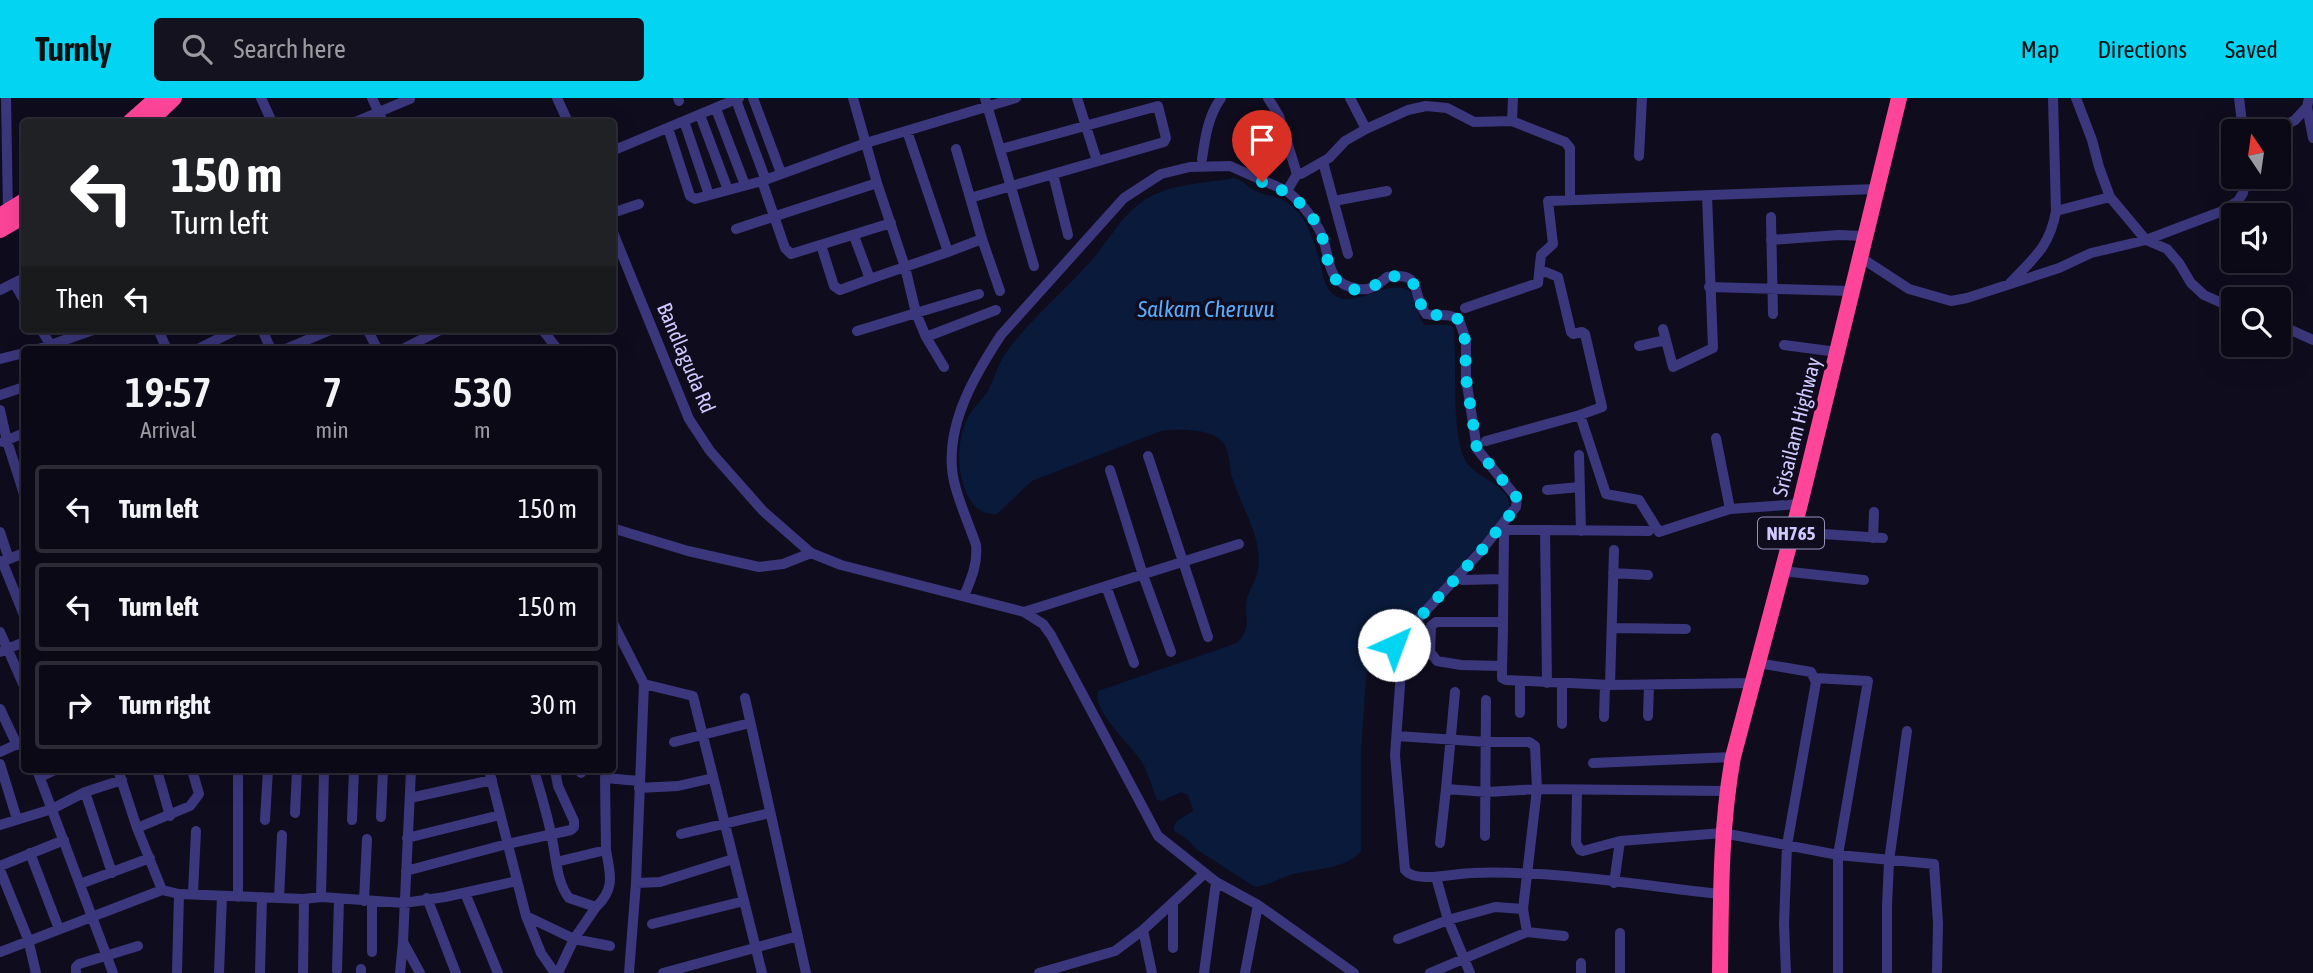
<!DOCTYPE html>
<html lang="en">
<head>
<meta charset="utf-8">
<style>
	:root { --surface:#0b0916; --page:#14121f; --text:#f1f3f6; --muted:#9a9aa1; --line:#2b2a35; --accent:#02d4f2 }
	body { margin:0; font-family:"Asap Condensed",sans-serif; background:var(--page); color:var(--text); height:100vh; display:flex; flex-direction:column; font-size:26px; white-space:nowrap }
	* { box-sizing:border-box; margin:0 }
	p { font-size:23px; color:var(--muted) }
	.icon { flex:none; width:38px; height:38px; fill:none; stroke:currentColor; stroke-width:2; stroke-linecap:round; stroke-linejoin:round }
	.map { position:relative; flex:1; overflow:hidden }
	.drawer { position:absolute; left:21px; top:248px; width:595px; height:427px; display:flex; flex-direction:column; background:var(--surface); border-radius:7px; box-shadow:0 7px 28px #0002,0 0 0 2px var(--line) }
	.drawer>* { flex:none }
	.top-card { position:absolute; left:21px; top:21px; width:595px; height:214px; border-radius:7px; box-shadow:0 7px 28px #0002,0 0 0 2px var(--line); background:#202124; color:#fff; overflow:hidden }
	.needle { width:46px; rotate:347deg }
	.buttons { position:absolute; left:2221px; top:21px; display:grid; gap:14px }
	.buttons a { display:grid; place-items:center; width:70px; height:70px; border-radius:7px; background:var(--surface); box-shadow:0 7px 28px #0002,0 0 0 2px var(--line); font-size:35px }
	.pin { position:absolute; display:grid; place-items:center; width:60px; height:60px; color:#fff; margin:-72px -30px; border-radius:50% 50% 50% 0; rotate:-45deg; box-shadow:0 0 7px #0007 }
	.pin .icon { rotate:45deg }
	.me { position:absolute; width:77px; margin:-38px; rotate:43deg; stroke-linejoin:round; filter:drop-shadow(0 0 5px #0008) }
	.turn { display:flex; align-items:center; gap:24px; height:147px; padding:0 35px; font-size:32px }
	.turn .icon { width:91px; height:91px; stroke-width:2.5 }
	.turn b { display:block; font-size:49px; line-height:60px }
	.then { display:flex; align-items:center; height:66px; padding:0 35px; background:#0003; gap:14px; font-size:26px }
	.eta { display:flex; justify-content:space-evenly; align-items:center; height:119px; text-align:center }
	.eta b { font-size:42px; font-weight:600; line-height:49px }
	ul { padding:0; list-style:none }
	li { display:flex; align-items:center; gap:21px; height:88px; margin:0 14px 10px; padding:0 21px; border:4px solid var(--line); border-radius:7px }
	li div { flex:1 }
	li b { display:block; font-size:26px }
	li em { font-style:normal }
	header { display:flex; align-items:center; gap:42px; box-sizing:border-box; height:98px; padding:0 35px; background:var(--accent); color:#111 }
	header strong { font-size:33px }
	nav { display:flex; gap:38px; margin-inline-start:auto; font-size:24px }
	.search { width:490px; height:63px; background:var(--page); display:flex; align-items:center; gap:18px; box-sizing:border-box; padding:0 24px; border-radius:7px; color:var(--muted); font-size:26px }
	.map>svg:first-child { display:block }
	.water { fill:#091a3a }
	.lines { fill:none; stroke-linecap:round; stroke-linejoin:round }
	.minor { stroke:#3b377c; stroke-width:10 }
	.highway { stroke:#fe4599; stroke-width:16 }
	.route { stroke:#02d4f2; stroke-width:12; stroke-dasharray:0 21.6 }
	.labels { text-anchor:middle; stroke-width:7; stroke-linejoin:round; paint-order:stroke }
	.shield { fill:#0f0c1e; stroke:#9690bc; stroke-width:2 }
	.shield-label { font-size:19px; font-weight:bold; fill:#d0c9ff }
	.street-label { font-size:21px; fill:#d0c9ff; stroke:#0f0c1e }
	.water-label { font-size:23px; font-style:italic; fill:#58adfe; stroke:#0f0c1e }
</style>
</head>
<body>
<header>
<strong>Turnly</strong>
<div class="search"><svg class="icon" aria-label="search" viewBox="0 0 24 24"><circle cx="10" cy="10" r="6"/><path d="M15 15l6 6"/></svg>Search here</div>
<nav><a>Map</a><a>Directions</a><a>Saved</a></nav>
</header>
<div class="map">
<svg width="2313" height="875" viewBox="0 0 2313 875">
	<rect width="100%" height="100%" fill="#0f0c1e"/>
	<path class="water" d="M1233 80C1244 82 1250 92 1261 95 1267 98 1275 98 1281 101 1307 114 1314 143 1321 168 1323 176 1324 186 1330 193 1349 216 1385 181 1406 191 1419 197 1415 217 1425 227H1450L1454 231C1457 264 1451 334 1465 362 1476 382 1513 385 1509 413L1384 552 1367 574 1366 581 1361 654V753C1345 773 1310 770 1287 778 1276 782 1267 788 1255 789L1196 751 1186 740 1174 733C1173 721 1184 720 1193 713L1188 697 1181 694 1162 703 1157 702C1152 690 1149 677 1143 666 1133 648 1091 613 1098 593L1237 545C1254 527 1243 521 1247 501 1249 492 1255 484 1257 476 1265 441 1241 410 1232 379 1229 367 1230 347 1218 340 1203 330 1178 331 1161 333L1032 383 997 416C981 417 972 408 966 394 956 370 957 340 969 317 974 309 981 303 986 296 995 282 997 266 1007 253 1031 221 1063 194 1090 164 1110 142 1120 118 1146 101 1172 85 1204 86 1233 80Z"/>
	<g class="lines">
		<path class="minor" d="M6 0 8 114
			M261 0 272 24
			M372 0 383 24
			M557 0 568 24
			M678 0 679 3
			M753 0 781 75
			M853 0 877 85 905 169 916 215 979 196
			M985 0 1034 168
			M1077 0 1097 63
			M1268 0 1279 18 1297 76H1301L1329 60 1345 43 1366 31
			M1350 0 1366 31 1408 12 1426 8 1447 10 1474 24 1512 23 1565 44 1570 50V102
			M2053 0 2056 113
			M2076 0 2092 42 2099 69 2110 99 2146 142 2167 151 2179 165 2191 185 2204 197 2233 210
			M2239 0 2243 33
			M2309 0 2307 9 2313 40
			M736 2 765 80
			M716 11 745 87
			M700 17 728 92
			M684 23 709 97
			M1512 23 1513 0
			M355 24 410 1
			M668 30 690 98 695 101 762 83 866 45 1016 0
			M2275 33 2295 22 2307 9
			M956 51 982 141 1000 193
			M612 53 739 0
			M1639 58 1642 0
			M1202 61C1205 40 1208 18 1221 0
			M1323 64 1348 156
			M1053 76 1068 137
			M1297 76 1287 93C1300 103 1310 116 1319 131 1333 157 1321 184 1358 191 1371 193 1378 187 1387 179 1424 173 1411 196 1426 216 1437 219 1449 214 1459 222L1466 242V280L1477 351 1517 400 1516 409 1481 453 1394 547
			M762 83 785 150 791 156 891 125
			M970 100 1164 44 1166 40 1158 8 1001 51
			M1334 103 1387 93
			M612 115 639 106
			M1771 119 1773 216
			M736 131 877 85
			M612 132 689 321 710 353 763 413 811 455 841 467 1024 514 1043 526 1051 537 1158 738 1216 784 1258 807 1354 875
			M1771 142 1839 137 1865 138
			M821 147 834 188 840 192 870 181 854 138
			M948 154 982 141
			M1860 159 1909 191 1951 203 1967 200 2059 170 2091 155 2146 142 2220 114 2238 103 2243 95 2246 79
			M870 181 948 154 907 33
			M14 185 24 202
			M2010 185C2034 160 2050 148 2056 113L2110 99
			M1709 189 1851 193
			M0 192 24 180
			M1465 210 1538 185 1539 175
			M2278 226 2313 242
			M41 231 51 248
			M158 231 167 252
			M262 231 271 252
			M367 231 378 252
			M542 231 558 252
			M1663 231 1673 269 1713 250 1707 98
			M857 233 916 215 926 239 944 269
			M926 239 996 212
			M1784 247 1837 254
			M1639 248 1666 242
			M36 252 96 231
			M196 252 238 231
			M283 252 333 231
			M401 252 442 231
			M0 261 24 255
			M0 297 24 289
			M0 312 7 343 24 396
			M1716 340 1730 411
			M1486 343 1580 317
			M3 344 24 335
			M1579 357 1581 433
			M1148 358 1208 539
			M1110 372 1143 477 1171 554
			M1547 392 1580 389
			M1800 406 1730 411 1659 434 1639 402 1606 396 1580 317 1602 309 1585 236 1582 234 1573 236 1571 234 1558 179 1546 174 1539 175 1541 157 1553 146 1548 103 1876 91
			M612 430 688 453 759 469 783 466 811 455
			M1545 432 1649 433
			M0 434 9 461 24 455
			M1792 434 1883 440
			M1873 440 1874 414
			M0 463H2L24 517
			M1782 473 1864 482
			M1613 475 1648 477
			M1462 482 1503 481
			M1106 488 1134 565
			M964 498C971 481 978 466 976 447 969 426 953 391 952 370 948 322 976 275 1001 237L1124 100 1161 76 1190 69 1230 68 1287 93
			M1024 514 1239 446
			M612 523 644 586 636 785 629 875
			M1503 524 1504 436 1507 432H1545L1547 585
			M1612 530 1686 531
			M0 534 24 588
			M0 554 24 544
			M1402 559 1395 657 1405 772C1416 786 1455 775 1472 775 1554 772 1638 787 1720 796
			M1758 565 1811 574 1816 584 1787 747 1784 826 1786 875
			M1502 568 1461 567 1437 563 1430 554 1431 528 1436 524H1503C1503 542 1502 561 1502 580L1506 582 1610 587 1753 585
			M1815 580 1868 583 1838 757V875
			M1520 584V615
			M644 586 693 598 762 875
			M1610 587 1614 452
			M1455 594 1446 691 1487 694 1537 691 1726 693
			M745 600 806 875
			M0 611 17 647
			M1648 618 1649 587
			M1604 619 1605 587
			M1562 626V585
			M1397 638 1487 644H1529L1535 648 1537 691 1523 811 1527 834
			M674 644 750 625
			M0 654 24 643
			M1593 665 1733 659
			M0 666 17 721
			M37 672 113 875
			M118 672 137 730 162 792
			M157 672 170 718
			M238 672V799
			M411 672 403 844 420 875
			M489 672 526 818 541 855 555 875
			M534 672C540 693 547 715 551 736 556 756 556 784 569 800L596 809C616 790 610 776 606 752
			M606 672 605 680 639 683
			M581 675V672
			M40 679 55 672
			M639 690 678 688 713 680
			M1577 693 1576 745 1580 752 1583 753 1620 743 1723 735 1838 757 1934 766 1938 825 1937 875
			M85 694 112 775
			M410 700 492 682
			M295 715 297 672
			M381 719 383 672
			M265 722 268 672
			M352 722 354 672
			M0 727 52 711 85 694 122 682
			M137 730 190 708 199 696 192 672
			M681 736 770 715
			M1485 738 1486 602
			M407 740 500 717
			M1440 745 1446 691
			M30 755 59 831
			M556 764 606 752 605 680
			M0 768 64 742
			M0 772 28 841 36 875
			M406 773 507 746 571 732 574 729V723L558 688 555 672
			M1436 779 1448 822 1470 875
			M636 785 660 784 733 761
			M1614 785 1620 743
			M80 786 150 760
			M193 795 196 733
			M465 795 498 875
			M321 799 324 672
			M279 800 282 737
			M427 800 456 875
			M364 803 367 741
			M526 818 574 841 610 848
			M652 826 744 803
			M1143 832 1152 875
			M1620 835V875
			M1398 841 1448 822 1495 809 1523 811
			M1173 850V805
			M0 854 162 792 179 796 304 801 321 799 404 805 445 799 517 783
			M372 854V803
			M337 872 339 801
			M76 875V869L79 866 138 848
			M177 875 179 796
			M219 875 222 798
			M260 875 262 799
			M303 875 304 801
			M361 875V871
			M400 875 403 844
			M558 875 574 841 596 809
			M663 875 798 838
			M1039 875 1115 853 1143 832 1205 775
			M1204 875 1216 784
			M1245 875 1258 807
			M1430 875 1527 834 1564 838
			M1581 875V865
			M1887 875V808L1889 763 1907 633"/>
		<path class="highway" d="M130 24 157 0
			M149 24 174 0
			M0 118 24 103
			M0 132 24 118
			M1720 875C1721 803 1720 731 1733 659L1800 406 1899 0"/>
	</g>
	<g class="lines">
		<path class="route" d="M1262 84C1291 93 1314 112 1323 142 1326 154 1328 169 1334 179 1347 199 1373 192 1387 179 1422 174 1412 195 1426 216 1437 219 1449 214 1459 222L1465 242 1466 280 1477 351 1517 400 1516 409 1481 453 1394 547"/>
	</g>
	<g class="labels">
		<rect class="shield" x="1758" y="419.5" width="66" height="31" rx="5"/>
		<g class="shield-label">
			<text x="1791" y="442">NH765</text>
		</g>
		<g class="street-label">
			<text transform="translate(686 260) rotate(67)" y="7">Bandlaguda Rd</text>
			<text transform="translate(1797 329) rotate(-76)" y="7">Srisailam Highway</text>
		</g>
		<g class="water-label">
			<text x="1206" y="219">Salkam Cheruvu</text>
		</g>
	</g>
</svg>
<div class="buttons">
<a><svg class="needle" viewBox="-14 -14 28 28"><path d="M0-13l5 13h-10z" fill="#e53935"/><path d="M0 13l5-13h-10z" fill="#9a9aa1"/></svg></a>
<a><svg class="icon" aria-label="sound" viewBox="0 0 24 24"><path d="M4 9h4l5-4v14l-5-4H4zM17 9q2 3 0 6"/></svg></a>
<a><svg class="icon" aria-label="search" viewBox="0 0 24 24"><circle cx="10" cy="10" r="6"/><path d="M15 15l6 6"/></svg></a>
</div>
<div class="pin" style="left:1262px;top:84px;background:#d93025"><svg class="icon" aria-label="arrive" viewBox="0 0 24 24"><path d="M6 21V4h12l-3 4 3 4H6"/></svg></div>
<svg class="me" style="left:1394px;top:547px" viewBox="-20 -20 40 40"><circle r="19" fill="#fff"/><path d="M0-13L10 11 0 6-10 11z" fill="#02d4f2"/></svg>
<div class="top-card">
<div class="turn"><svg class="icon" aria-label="left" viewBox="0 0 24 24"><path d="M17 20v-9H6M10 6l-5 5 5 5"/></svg><div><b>150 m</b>Turn left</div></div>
<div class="then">Then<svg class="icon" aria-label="left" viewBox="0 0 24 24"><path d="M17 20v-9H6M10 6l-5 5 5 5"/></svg></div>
</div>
<section class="drawer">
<div class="eta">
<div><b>19:57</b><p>Arrival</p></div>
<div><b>7</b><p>min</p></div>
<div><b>530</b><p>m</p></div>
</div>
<ul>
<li><svg class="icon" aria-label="left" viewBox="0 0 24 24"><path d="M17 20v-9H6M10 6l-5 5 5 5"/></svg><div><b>Turn left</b></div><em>150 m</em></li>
<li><svg class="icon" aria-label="left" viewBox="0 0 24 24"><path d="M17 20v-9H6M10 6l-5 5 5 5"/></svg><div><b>Turn left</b></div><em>150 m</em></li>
<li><svg class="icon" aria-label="right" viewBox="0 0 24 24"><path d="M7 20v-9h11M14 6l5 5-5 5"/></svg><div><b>Turn right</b></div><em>30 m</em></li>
</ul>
</section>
</div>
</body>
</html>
